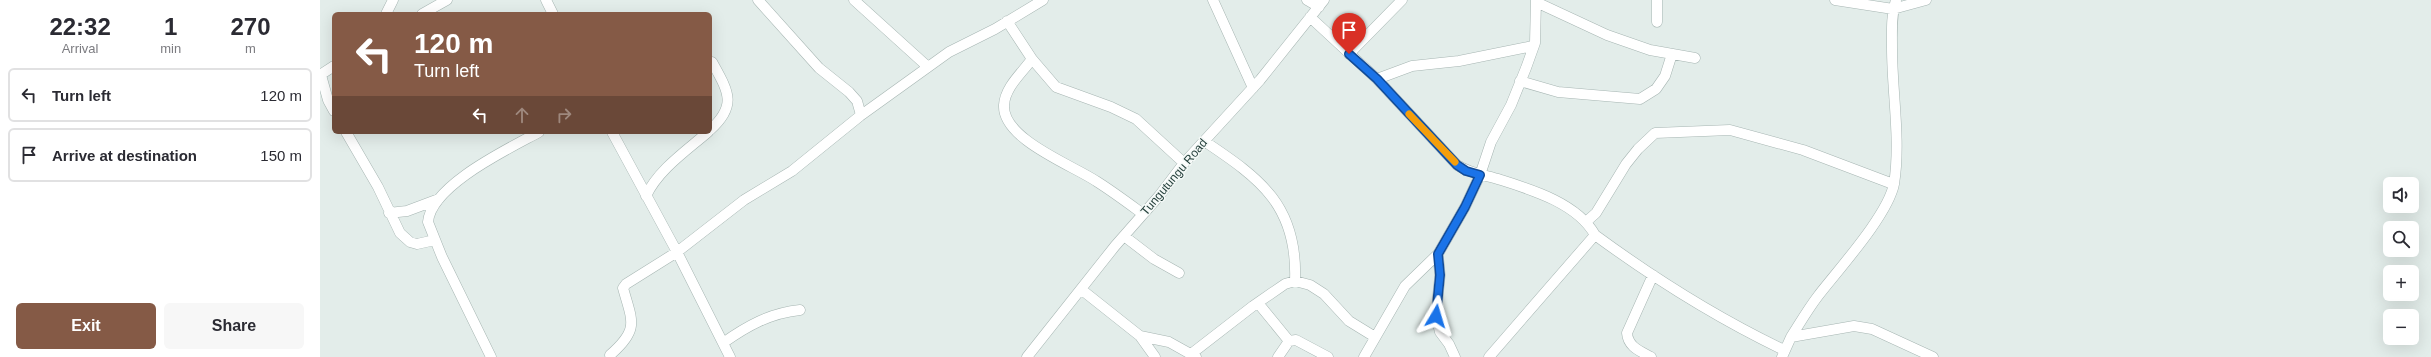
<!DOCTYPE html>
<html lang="en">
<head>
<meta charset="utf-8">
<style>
	:root { --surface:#fff; --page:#f7f7f7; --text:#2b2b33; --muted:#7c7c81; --line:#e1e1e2; --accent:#855a46 }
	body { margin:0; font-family:Helvetica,sans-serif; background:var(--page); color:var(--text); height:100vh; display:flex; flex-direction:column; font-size:15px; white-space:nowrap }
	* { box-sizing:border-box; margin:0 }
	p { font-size:13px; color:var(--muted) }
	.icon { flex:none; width:22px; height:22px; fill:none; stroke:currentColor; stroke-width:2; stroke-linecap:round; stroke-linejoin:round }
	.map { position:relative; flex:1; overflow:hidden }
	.sheet { display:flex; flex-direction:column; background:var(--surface); width:320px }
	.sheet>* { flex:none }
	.banner { position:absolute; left:12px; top:12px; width:380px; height:122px; border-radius:6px; box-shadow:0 4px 16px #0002; background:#855a46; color:#fff; overflow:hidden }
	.controls { position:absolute; left:2063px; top:177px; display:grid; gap:8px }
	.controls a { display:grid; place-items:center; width:36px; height:36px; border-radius:6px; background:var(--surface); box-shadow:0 4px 16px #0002; font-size:20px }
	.pin { position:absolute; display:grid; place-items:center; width:34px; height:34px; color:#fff; margin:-41px -17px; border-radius:50% 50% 50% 0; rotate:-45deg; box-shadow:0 0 4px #0007 }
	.pin .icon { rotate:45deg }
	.me { position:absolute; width:44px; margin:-22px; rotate:7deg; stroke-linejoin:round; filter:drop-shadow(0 0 3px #0008) }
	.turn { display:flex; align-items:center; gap:14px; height:84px; padding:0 16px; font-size:18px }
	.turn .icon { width:52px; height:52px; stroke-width:2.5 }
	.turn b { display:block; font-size:28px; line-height:34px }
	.lanes { display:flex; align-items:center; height:38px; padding:0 16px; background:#0003; justify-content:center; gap:20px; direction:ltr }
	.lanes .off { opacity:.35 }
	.eta { display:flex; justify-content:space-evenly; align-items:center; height:68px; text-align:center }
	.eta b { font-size:24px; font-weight:800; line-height:28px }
	.cta { display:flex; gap:8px; margin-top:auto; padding:8px 16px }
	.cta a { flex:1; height:46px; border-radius:6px; background:var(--accent); color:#fff; font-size:16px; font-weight:800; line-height:46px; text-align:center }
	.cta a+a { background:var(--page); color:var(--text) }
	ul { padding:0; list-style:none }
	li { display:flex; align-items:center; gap:12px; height:54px; margin:0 8px 6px; padding:0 8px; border:2px solid var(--line); border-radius:6px }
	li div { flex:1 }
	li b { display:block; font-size:15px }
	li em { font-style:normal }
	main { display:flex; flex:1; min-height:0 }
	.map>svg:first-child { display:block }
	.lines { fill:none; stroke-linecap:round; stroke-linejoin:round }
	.street-casing { stroke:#a6b5b2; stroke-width:11 }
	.street { stroke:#fff; stroke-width:10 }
	.route-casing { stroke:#114b97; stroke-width:10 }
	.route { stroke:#1a73e8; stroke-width:7 }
	.slow { stroke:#f59e0b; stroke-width:7 }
	.labels { text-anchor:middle; stroke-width:3; stroke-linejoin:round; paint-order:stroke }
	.street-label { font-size:12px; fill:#233e3a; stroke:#f4f9f7 }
</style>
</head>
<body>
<main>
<section class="sheet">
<div class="eta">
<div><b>22:32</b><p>Arrival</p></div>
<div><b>1</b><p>min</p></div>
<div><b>270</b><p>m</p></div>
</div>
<ul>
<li><svg class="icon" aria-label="left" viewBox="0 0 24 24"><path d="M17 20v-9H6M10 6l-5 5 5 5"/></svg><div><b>Turn left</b></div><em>120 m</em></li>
<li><svg class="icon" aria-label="arrive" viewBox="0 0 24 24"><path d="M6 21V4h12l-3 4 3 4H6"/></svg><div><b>Arrive at destination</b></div><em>150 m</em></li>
</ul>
<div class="cta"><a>Exit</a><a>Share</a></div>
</section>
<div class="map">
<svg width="2111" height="357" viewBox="0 0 2111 357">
	<rect width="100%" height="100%" fill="#e3edea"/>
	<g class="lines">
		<defs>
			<path id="street" d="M226 0 233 14
				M438 0 499 68 529 92 537 101 541 115
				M534 0 608 67
				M893 0 933 88
				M987 0 999 7
				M1515 0 1573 9 1606 0
				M1216 2 1287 35 1330 50 1375 58
				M66 14 73 0
				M102 14 127 0
				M990 17 1057 79 1137 165C1151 174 1165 175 1181 180 1213 190 1258 204 1275 235 1335 279 1397 318 1464 350
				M687 21 712 59 736 87 791 107 816 119 864 163
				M1337 22V0
				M1029 54 1082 0
				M712 59C702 73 685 87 684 105 682 139 752 165 776 181 792 191 808 203 823 214
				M0 75 14 66
				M1 75 8 100 14 111
				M1057 79 1092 66 1139 61 1213 46
				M1200 81 1238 92 1320 99 1336 89 1345 76 1352 54
				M390 130C418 105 408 91 392 62
				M26 132 58 187 80 233 90 242 97 244 115 240
				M292 132 357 252 410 357
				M884 141C941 179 978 206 975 281
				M326 196C338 170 366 151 388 132
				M69 213 87 211 119 199
				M1267 221 1276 213 1306 164 1318 149 1335 133 1410 130 1483 150 1573 184
				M804 236 834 259 859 273
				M1118 254 1120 275 1116 316 1120 332 1129 344 1135 357
				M762 290 820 336 835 357
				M938 303 969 341
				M820 336 849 342 876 357
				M1471 337C1480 323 1488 309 1498 296 1518 270 1568 215 1574 184 1581 140 1572 93 1572 48 1572 32 1571 15 1576 0
				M403 343C427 326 450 313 480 310
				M871 354 933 306 965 284 975 281 990 285 1004 294 1029 321 1055 337
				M290 355C320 329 312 321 303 288L306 284 357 252 424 200 472 171 540 116 629 52 675 29 723 0
				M171 357 122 257 108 222C111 185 190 148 219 132
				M707 357 795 246 839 196 864 163 940 80 1004 0
				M958 357 969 341 976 340 1008 357
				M1044 357 1085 286 1118 254 1145 207 1160 175 1171 142 1191 105 1206 68 1215 43 1216 0
				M1169 357 1275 235
				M1331 357C1320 351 1308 347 1307 333L1333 275
				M1462 357 1471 337 1534 326 1552 329 1613 357"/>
		</defs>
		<use href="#street" class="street-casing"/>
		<use href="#street" class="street"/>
	</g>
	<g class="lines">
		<defs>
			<path id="route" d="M1029 54 1057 79 1137 165 1146 171 1160 175 1145 207 1118 254 1120 275 1116 316"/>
		</defs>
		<use href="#route" class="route-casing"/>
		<use href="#route" class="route"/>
		<path class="slow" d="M1089 114 1135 162"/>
	</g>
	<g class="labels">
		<g class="street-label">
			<text transform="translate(854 177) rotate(-50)" y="4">Tungutungu Road</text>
		</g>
	</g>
</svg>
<div class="controls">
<a><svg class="icon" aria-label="sound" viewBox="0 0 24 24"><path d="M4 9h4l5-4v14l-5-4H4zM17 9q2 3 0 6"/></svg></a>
<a><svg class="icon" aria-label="search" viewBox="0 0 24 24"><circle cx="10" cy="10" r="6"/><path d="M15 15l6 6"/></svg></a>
<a>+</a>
<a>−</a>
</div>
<div class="pin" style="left:1029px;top:54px;background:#d93025"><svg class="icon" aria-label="arrive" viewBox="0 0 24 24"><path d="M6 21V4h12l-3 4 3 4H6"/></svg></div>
<svg class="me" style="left:1116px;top:316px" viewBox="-20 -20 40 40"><path d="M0-17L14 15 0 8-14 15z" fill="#1a73e8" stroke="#fff" stroke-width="4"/></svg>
<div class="banner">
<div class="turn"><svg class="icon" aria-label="left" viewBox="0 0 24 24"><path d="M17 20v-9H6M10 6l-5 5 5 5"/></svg><div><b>120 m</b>Turn left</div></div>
<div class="lanes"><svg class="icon" aria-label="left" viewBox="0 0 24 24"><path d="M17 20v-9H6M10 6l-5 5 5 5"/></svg><svg class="icon off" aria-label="ahead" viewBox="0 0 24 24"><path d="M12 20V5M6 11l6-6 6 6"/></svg><svg class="icon off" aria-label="right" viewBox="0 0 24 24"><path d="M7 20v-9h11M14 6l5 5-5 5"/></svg></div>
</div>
</div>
</main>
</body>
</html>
